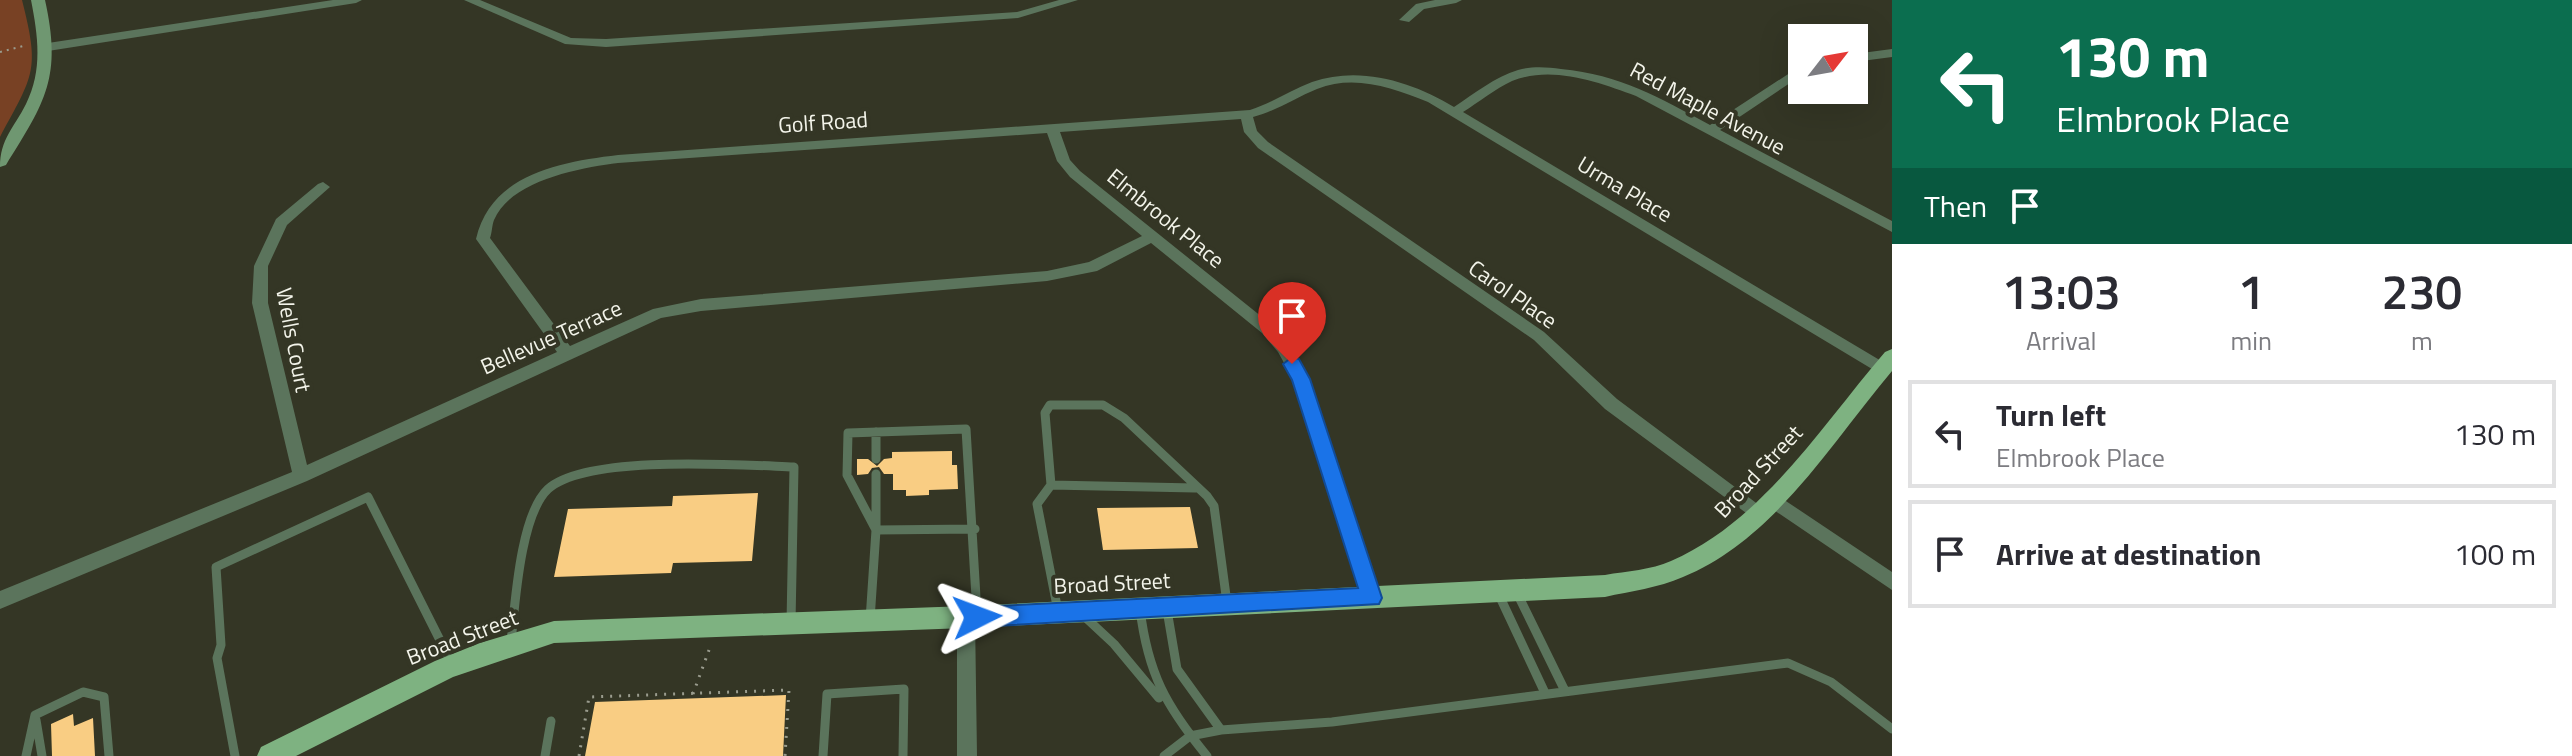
<!DOCTYPE html>
<html lang="en">
<head>
<meta charset="utf-8">
<style>
	:root { --surface:#fff; --page:#f7f7f7; --text:#2b2b33; --muted:#7c7c81; --line:#e1e1e2 }
	body { margin:0; font-family:"Titillium Web",sans-serif; background:var(--page); color:var(--text); height:100vh; display:flex; flex-direction:column; font-size:30px; white-space:nowrap }
	* { box-sizing:border-box; margin:0 }
	p { font-size:26px; color:var(--muted) }
	.icon { flex:none; width:44px; height:44px; fill:none; stroke:currentColor; stroke-width:2; stroke-linecap:round; stroke-linejoin:round }
	.map { position:relative; flex:1; overflow:hidden }
	.panel { display:flex; flex-direction:column; background:var(--surface); width:680px }
	.panel>* { flex:none }
	.hud { background:#0b6e4f; color:#fff; overflow:hidden }
	.needle { width:52px; rotate:59deg }
	.controls { position:absolute; left:1788px; top:24px; display:grid; gap:16px }
	.controls a { display:grid; place-items:center; width:80px; height:80px; border-radius:0px; background:var(--surface); box-shadow:0 8px 32px #0002; font-size:40px }
	.pin { position:absolute; display:grid; place-items:center; width:68px; height:68px; color:#fff; margin:-82px -34px; border-radius:50% 50% 50% 0; rotate:-45deg; box-shadow:0 0 8px #0007 }
	.pin .icon { rotate:45deg }
	.me { position:absolute; width:88px; margin:-44px; rotate:87deg; stroke-linejoin:round; filter:drop-shadow(0 0 6px #0008) }
	.turn { display:flex; align-items:center; gap:28px; height:168px; padding:0 32px; font-size:36px }
	.turn .icon { width:104px; height:104px; stroke-width:2.5 }
	.turn b { display:block; font-size:56px; line-height:68px }
	.then { display:flex; align-items:center; height:76px; padding:0 32px; background:#0003; gap:16px; font-size:30px }
	.eta { display:flex; justify-content:space-evenly; align-items:center; height:136px; text-align:center }
	.eta b { font-size:48px; font-weight:600; line-height:56px }
	ul { padding:0; list-style:none }
	li { display:flex; align-items:center; gap:24px; height:108px; margin:0 16px 12px; padding:0 16px; border:4px solid var(--line); border-radius:0px }
	li div { flex:1 }
	li b { display:block; font-size:30px }
	li em { font-style:normal }
	main { display:flex; flex:1; min-height:0 }
	.map>svg:first-child { display:block }
	.green { fill:#784124 }
	.building { fill:#f9cd83 }
	.lines { fill:none; stroke-linecap:round; stroke-linejoin:round }
	.path-far1 { stroke:#9a9c8e; stroke-width:2; stroke-dasharray:2 5; stroke-linecap:butt }
	.path { stroke:#9a9c8e; stroke-width:3; stroke-dasharray:2 7; stroke-linecap:butt }
	.lane { stroke:#5b745c; stroke-width:9 }
	.street { fill:#5b745c; fill-rule:evenodd }
	.secondary { fill:#6f9771; fill-rule:evenodd }
	.primary { fill:#7eb281; fill-rule:evenodd }
	.route { fill:#1a73e8; stroke:#114b97; stroke-width:2 }
	.labels { text-anchor:middle; stroke-width:8; stroke-linejoin:round; paint-order:stroke }
	.street-label { font-size:22px; fill:#f3f4ea; stroke:#343625 }
</style>
</head>
<body>
<main>
<div class="map">
<svg width="1892" height="756" viewBox="0 0 1892 756">
	<rect width="100%" height="100%" fill="#343625"/>
	<path class="green" d="M0 0H22C40 71 34 74 0 137Z"/>
	<path class="building" d="M952 451V465H957L958 489 929 490V495L906 496V490H893V474H884L879 467 872 468 868 474 857 475V459H868L877 466 884 459 892 458V452Z
		M758 493 752 561 673 563 671 573 554 577 568 509 672 506 673 496Z
		M1190 507 1198 548 1103 550 1097 508Z
		M786 695 783 756H585L595 702Z
		M73 714 74 726 93 718 95 756H52L51 724Z"/>
	<g class="lines">
		<path class="path-far1" d="M0 52 27 45"/>
		<path class="path" d="M693 694 709 650
			M579 756 589 697 789 690 785 756"/>
		<path class="lane" d="M876 432V459
			M876 474V530L975 529
			M1051 485 1195 488
			M1499 595 1545 693
			M1518 595 1565 691
			M1140 609C1148 674 1166 706 1207 756
			M1167 610 1177 669 1221 730
			M1058 611 1037 504 1051 485 1045 413 1050 405H1103L1124 418 1207 496 1214 506 1227 603
			M1085 617 1114 644 1159 698
			M870 620 876 530 847 475 848 433 966 429 977 614
			M511 642C515 605 520 515 548 489 586 454 741 465 794 467L791 623
			M35 715 83 692 104 697 109 756
			M36 720 42 756
			M26 756 35 715
			M235 756 217 658 221 645 216 567 368 497 452 664
			M545 756 551 721
			M823 756 827 694 904 689 903 756
			M1164 756 1190 736 1221 730 1332 722 1788 663 1831 682 1892 729"/>
		<path class="street" d="M333 0H362L356 3 48 51 42 47 48 43Z
			M464 0H480L571 38 606 39 1017 12 1059 0H1078L1018 18 606 47 565 44Z
			M1435 0H1462L1456 3 1424 9 1409 22 1399 20 1416 4Z
			M1892 49V57L1854 62V54Z
			M1802 65V75L1720 130 1892 221V232L1636 96C1598 82 1552 65 1512 81 1495 89 1479 102 1463 112L1888 365 1890 369 1888 373 1882 375 1428 102C1392 88 1355 74 1317 89 1295 98 1276 111 1253 117L1257 131 1268 142 1544 332 1617 399 1763 508 1766 513 1763 518 1757 521 1605 409 1534 340 1258 148 1244 132 1241 119 1060 132 1070 160 1080 171 1272 325 1290 344 1309 379 1380 598 1378 604 1371 607 1364 604 1362 598 1293 379 1278 352 1262 333 1151 243 1097 271 1047 281 701 311 661 318 307 481 0 609V591L292 472 252 303 254 266 276 219 318 184 323 182 330 187 287 225 268 266V303L307 465 557 352 476 239C491 174 560 162 618 155L1250 110C1272 103 1291 90 1312 82 1360 65 1413 82 1454 107 1475 93 1495 77 1518 70 1532 66 1547 67 1561 69 1621 75 1658 97 1710 125ZM1047 133 1057 161 1070 177 1142 236 1089 262 1047 271 701 299 653 309 570 346 490 238C492 233 492 225 494 220 511 180 580 168 618 163Z
			M1771 491 1892 572V590L1765 504 1762 499 1765 494Z
			M966 608 973 611 975 617 977 756H957V617L959 611Z"/>
		<path class="secondary" d="M31 0H45C62 77 46 101 6 165L0 167C0 139 14 128 26 104 43 70 38 36 31 0Z"/>
		<path class="primary" d="M1892 349V371C1831 443 1774 540 1683 577 1658 588 1631 591 1605 597L966 628 554 643 453 677 296 756H257L261 747 435 661 480 643 554 621 966 606 1605 575C1627 571 1651 570 1671 561 1763 521 1822 425 1885 352Z"/>
	</g>
	<path class="route" d="M1292 357 1299 359 1310 379 1382 598 1379 604 977 627 969 624 966 617 969 610 977 607 1358 588 1292 380 1283 364Z"/>
	<g class="labels">
		<g class="street-label">
			<text transform="translate(1708 108) rotate(28)" y="8">Red Maple Avenue</text>
			<text transform="translate(823 122) rotate(-4)" y="8">Golf Road</text>
			<text transform="translate(1625 189) rotate(31)" y="8">Urma Place</text>
			<text transform="translate(1166 218) rotate(39)" y="8">Elmbrook Place</text>
			<text transform="translate(1513 294) rotate(35)" y="8">Carol Place</text>
			<text transform="translate(551 337) rotate(-24)" y="8">Bellevue Terrace</text>
			<text transform="translate(294 340) rotate(79)" y="8">Wells Court</text>
			<text transform="translate(1758 471) rotate(-47)" y="8">Broad Street</text>
			<text transform="translate(1112 583) rotate(-3)" y="8">Broad Street</text>
			<text transform="translate(462 637) rotate(-21)" y="8">Broad Street</text>
		</g>
	</g>
</svg>
<div class="controls">
<a><svg class="needle" viewBox="-14 -14 28 28"><path d="M0-13l5 13h-10z" fill="#e53935"/><path d="M0 13l5-13h-10z" fill="#7c7c81"/></svg></a>
</div>
<div class="pin" style="left:1292px;top:364px;background:#d93025"><svg class="icon" aria-label="arrive" viewBox="0 0 24 24"><path d="M6 21V4h12l-3 4 3 4H6"/></svg></div>
<svg class="me" style="left:977px;top:617px" viewBox="-20 -20 40 40"><path d="M0-17L14 15 0 8-14 15z" fill="#1a73e8" stroke="#fff" stroke-width="4"/></svg>
</div>
<section class="panel">
<div class="hud">
<div class="turn"><svg class="icon" aria-label="left" viewBox="0 0 24 24"><path d="M17 20v-9H6M10 6l-5 5 5 5"/></svg><div><b>130 m</b>Elmbrook Place</div></div>
<div class="then">Then<svg class="icon" aria-label="arrive" viewBox="0 0 24 24"><path d="M6 21V4h12l-3 4 3 4H6"/></svg></div>
</div>
<div class="eta">
<div><b>13:03</b><p>Arrival</p></div>
<div><b>1</b><p>min</p></div>
<div><b>230</b><p>m</p></div>
</div>
<ul>
<li><svg class="icon" aria-label="left" viewBox="0 0 24 24"><path d="M17 20v-9H6M10 6l-5 5 5 5"/></svg><div><b>Turn left</b><p>Elmbrook Place</p></div><em>130 m</em></li>
<li><svg class="icon" aria-label="arrive" viewBox="0 0 24 24"><path d="M6 21V4h12l-3 4 3 4H6"/></svg><div><b>Arrive at destination</b></div><em>100 m</em></li>
</ul>
</section>
</main>
</body>
</html>
